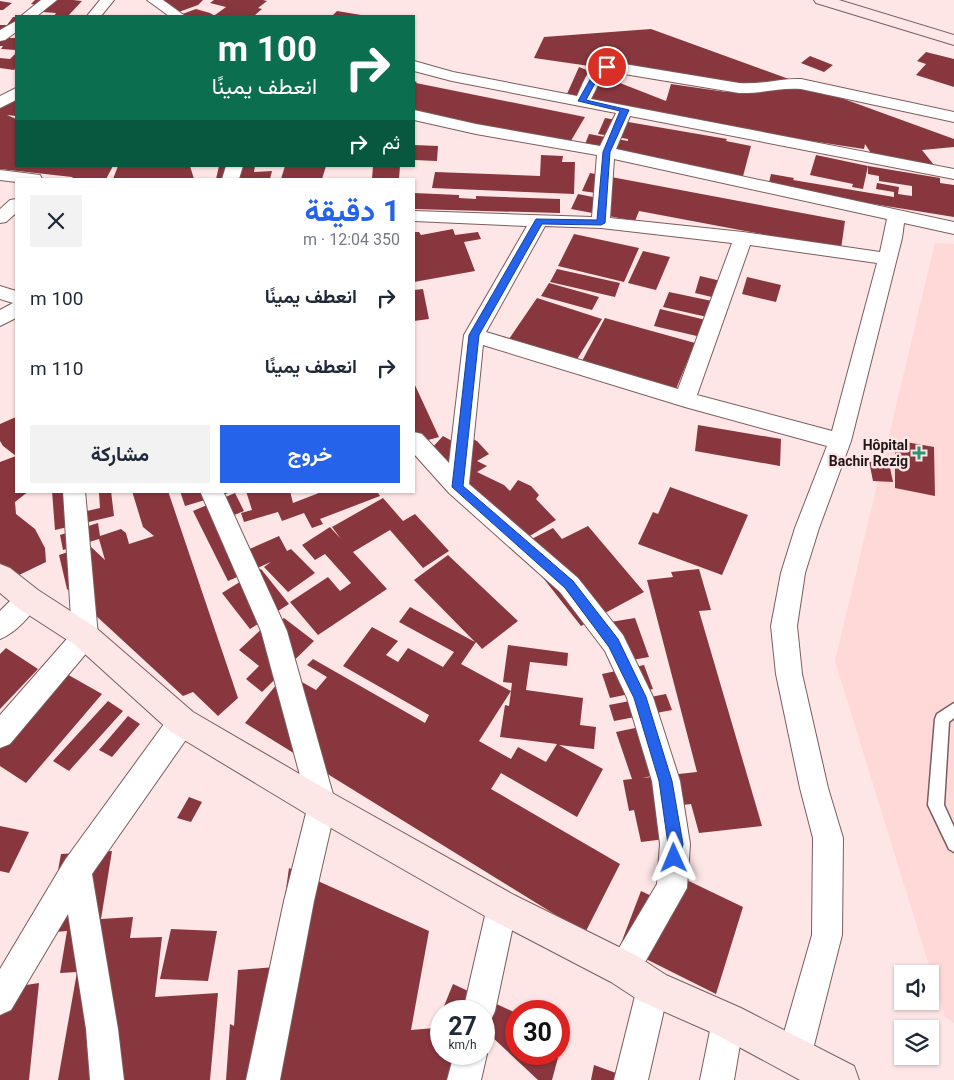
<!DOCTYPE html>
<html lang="ar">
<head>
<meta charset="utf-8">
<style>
	:root { --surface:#fff; --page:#f2f2f3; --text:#1f2937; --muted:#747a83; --accent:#2563eb }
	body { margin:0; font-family:Roboto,Vazirmatn,sans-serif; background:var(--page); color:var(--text); direction:rtl; height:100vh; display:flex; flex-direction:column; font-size:19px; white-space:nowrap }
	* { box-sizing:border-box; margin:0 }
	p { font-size:16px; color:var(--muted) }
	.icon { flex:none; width:28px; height:28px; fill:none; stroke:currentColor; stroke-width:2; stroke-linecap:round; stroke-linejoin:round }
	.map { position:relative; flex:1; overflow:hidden; direction:ltr }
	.panel { position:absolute; left:15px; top:178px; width:400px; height:315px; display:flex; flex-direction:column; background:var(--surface); border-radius:0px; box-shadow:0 1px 4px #0004; direction:rtl }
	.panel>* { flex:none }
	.guide { position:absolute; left:15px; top:15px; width:400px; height:152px; border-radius:0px; box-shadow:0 1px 4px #0004; direction:rtl; background:#0b6e4f; color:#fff; overflow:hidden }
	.controls { position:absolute; left:894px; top:965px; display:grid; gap:10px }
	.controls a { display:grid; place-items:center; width:45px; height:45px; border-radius:0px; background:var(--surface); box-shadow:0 1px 4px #0004; font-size:25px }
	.speed { position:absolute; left:430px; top:1000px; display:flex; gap:10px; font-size:25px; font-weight:700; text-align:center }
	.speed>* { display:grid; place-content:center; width:65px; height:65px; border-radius:50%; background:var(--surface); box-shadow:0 1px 4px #0004; line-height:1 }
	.speed small { font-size:12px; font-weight:400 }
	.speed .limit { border:8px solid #d22; background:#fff; color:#111 }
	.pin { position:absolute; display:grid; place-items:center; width:42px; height:42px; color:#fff; margin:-21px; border:2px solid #fff; border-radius:50%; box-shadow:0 1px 5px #0007 }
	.me { position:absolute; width:55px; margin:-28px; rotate:359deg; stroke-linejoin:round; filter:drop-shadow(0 0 4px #0008) }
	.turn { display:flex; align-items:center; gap:18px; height:105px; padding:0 15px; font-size:22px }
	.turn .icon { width:65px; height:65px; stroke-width:2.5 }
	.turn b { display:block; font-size:35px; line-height:42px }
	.then { display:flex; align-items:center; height:48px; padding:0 15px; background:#0003; gap:10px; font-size:19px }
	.round { display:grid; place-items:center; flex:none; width:52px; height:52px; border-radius:0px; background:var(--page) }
	.summary { display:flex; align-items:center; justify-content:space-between; height:85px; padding:0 15px }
	h1 { font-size:30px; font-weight:700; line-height:38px; color:var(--accent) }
	.button { display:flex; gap:10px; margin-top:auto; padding:10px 15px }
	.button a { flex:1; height:58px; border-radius:0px; background:var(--accent); color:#fff; font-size:20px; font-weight:700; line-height:58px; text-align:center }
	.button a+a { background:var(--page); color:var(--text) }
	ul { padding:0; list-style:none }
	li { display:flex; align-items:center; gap:15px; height:70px; padding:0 15px }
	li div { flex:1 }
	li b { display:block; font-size:19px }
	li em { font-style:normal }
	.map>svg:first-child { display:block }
	.built { fill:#ffd8d8 }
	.building { fill:#88373e; fill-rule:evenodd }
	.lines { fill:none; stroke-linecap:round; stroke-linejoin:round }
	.service-casing { stroke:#7e5c5d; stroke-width:3 }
	.minor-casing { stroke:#7e5c5d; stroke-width:2 }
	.secondary-casing { stroke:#7e5c5d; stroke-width:2 }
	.service { fill:#fff; fill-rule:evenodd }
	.minor { fill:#fff; fill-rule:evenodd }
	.secondary { fill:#fde6e6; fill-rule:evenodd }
	.route { fill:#2563eb; stroke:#184099 }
	.poi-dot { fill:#2a9473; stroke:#fee6e6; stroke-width:2 }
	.labels { text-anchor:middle; stroke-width:5; stroke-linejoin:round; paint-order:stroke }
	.poi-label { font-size:14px; font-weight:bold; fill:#231616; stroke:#fee6e6; text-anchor:end }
</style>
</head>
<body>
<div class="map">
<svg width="954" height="1080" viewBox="0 0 954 1080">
	<rect width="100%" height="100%" fill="#fee6e6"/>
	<path class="built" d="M935 243 954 244V1023L945 1017 835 661Z"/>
	<path class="building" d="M35 0H73L82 1 68 16H54L56 13 30 11 36 5 31 4Z
		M154 0H203L198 5 176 13Z
		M214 0H263L267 1 258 8 262 9 255 15 259 16H219L215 15 226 7 210 3Z
		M0 1 12 3 3 10H0Z
		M196 9 210 13 215 16H177Z
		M337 11 361 15V16H332Z
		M13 17H16V33H0V25H7Z
		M651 29 954 139V147L922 150 938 170 876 161 865 144 864 149 563 103 579 67 666 101 671 84 726 92 728 86 534 58 544 37Z
		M0 38H16V50L1 49 3 46H0Z
		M926 52 954 59V87L916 75 926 64 917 61Z
		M16 53V68L14 70 0 68V58L10 59Z
		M810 56 833 65 824 72 801 63Z
		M414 81 417 82 416 83 585 117 569 144 414 112Z
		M0 99 16 100V116L7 115 16 119V166H113L106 179H74L72 177 0 169Z
		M605 118 727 139 726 141 751 146 742 180 582 152 589 134 628 141V139L598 134Z
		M414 145 438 146 437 161 414 160Z
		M541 155 563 156 562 162H575L574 194 432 188 435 172 540 176Z
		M816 155 868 166 863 189 852 187 853 184 810 175Z
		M118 166H190L194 179H113Z
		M219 166H255L254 172 272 171 270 179H216Z
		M285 166H326L322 179H281Z
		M373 166H400L399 179H372Z
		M868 166 940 178V183L954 185V217L768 187 771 174 794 178 793 180 894 197V192L876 189 877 183 899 187 898 194 912 196V186L879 181V176L868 174Z
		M590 173 845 221 841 249 639 211 635 221 571 209 578 194 598 198 596 193 582 191Z
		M414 193 459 195V198L476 199V196L560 199V213L414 209Z
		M453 229 455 235 478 232 481 239 464 242 475 271 414 282V232H419L421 235Z
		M574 234 639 248 624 282 558 266Z
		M643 251 670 257 656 290 628 283Z
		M557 269 620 283 615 297 550 282Z
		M700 276 721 281 716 298 695 293Z
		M747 277 781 285 776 302 742 294Z
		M549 283 599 297 592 310 541 296Z
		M423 289 429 319 414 321V290Z
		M669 292 712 301 707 317 663 307Z
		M537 298 602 319 576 361 509 339Z
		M660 309 706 320 701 337 654 326Z
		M605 318 695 343 676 389 582 361Z
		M414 383 439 437 414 444Z
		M16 417V491H29L15 502 16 514 35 529 45 548 46 562 17 576 0 563V462L16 456 3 446 0 441V424Z
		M698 425 781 439 780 466 695 451Z
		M464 435 477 441 489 454 477 461 487 466 477 472 504 485 510 491 518 480 531 486 539 495 536 499 556 520 515 545 496 510 439 482 445 474 431 449 443 436 452 441Z
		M895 440 934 447 935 496 895 488Z
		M869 461 889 463 893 482 873 481Z
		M670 487 748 515 722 575 638 544 653 512 658 514Z
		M52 491H85L87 511 100 508 99 493 111 491 114 516 55 530Z
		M132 491H168L238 698 218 716 193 692 183 696 67 589 59 555 89 545 105 560 99 539 63 550 60 535 98 523 100 536 121 529 126 533 129 544 154 536 143 527Z
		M180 491H232V492L185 506Z
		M246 491H290L293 503 324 491H377L380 496 320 519 323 524 312 528 304 513 282 521 278 512 244 522 241 513 252 510Z
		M235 493 244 511 227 518 245 551 279 536 287 551 291 549 315 573 288 592 264 567 271 562 228 581 193 511Z
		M383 498 403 521 415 514 449 551 423 568 390 530 353 552 387 589 318 635 290 602 328 577 340 591 351 583 325 554 315 560 302 545 330 527 341 539 332 527Z
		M588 526 644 592 581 626 518 546 553 528 562 539Z
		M448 555 518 621 482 649 476 642 461 664 511 691 512 683 503 682 508 645 568 653 567 666 530 662 526 690 583 698 580 725 596 727 594 749 559 745 603 769 577 817 501 773 491 789 620 864 585 933 245 723 286 673 316 690 327 677 307 665 313 659 425 723 429 715 343 666 372 627 398 641 386 655 398 662 408 648 443 667 454 652 399 622 410 607 475 642 414 580ZM511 691 509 706 505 705 500 737 557 744 546 762 518 747 511 759 479 741Z
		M261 569 289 604 250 629 222 593Z
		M699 569 711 610 699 611 762 826 699 833 691 804 674 806 681 837 641 842 634 810 629 811 623 780 632 779 616 732 659 723 676 771 642 778 697 772 647 580 673 577 671 572Z
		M284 618 314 641 262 692 246 679 259 666 239 650 266 625 272 629Z
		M635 618 649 657 610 664 598 624Z
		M6 648 38 669 0 709V654Z
		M644 665 653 689 610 698 602 674Z
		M65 673 102 694 26 783 0 766V745Z
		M666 694 672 710 614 721 609 705Z
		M108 701 123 711 69 771 53 761Z
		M128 716 140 724 112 757 99 750Z
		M189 797 202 802 191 822 177 818Z
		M0 826 29 832 9 873 0 871Z
		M112 851 101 919 133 917 130 938 162 937 155 997 218 993 210 1080H58L77 972 60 973 67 931 55 932 52 903 61 854Z
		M289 868 429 931 411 1030 435 1028 441 1014V1054H484V1011H442L453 984 516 1013V1054H559L552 1080H538L491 1036 477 1078 481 1080H226L230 1024 234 1026 238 970 275 967Z
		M670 872 743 907 716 994 620 946 641 891 660 900Z
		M171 929 217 931 208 981 160 979Z
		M39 983 29 1080H0V989Z
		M559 1032 565 1035 559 1054Z
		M594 1065 616 1073 617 1080H591Z"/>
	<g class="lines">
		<defs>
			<path id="service" d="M954 703V718L949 722 944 805 954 827V852L949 849 928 805 935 719 937 714Z"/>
			<path id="minor" d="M41 0H57L37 16H21Z
				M100 0H114L101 16H87Z
				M147 0H163L185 16H169Z
				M16 21V32L5 40 0 41V30Z
				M414 61 453 72 577 96C586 78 588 62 612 62L739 83C760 85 780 78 801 79L954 112V122L801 89C780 87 760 94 739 93L612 72 604 73 591 99 954 169V179L630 116 616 149 954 222V234L904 223 902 238 851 441 819 528 805 573 797 626 802 674 828 788 843 838 842 935 811 1057 806 1069 794 1074 782 1069 777 1057 812 935 813 838 800 788 776 674 771 626 781 573 795 528 827 446 685 407 483 345 469 484 578 578 623 635 653 697 680 781 690 844 687 888 635 980 624 985 613 980 608 969 613 958 657 884 660 844 652 781 627 698 605 651 560 592 449 493 414 454V432L422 434 449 463 464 335 527 226 414 221V211L592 217 597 155 476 134 414 120V110L476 124 600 146 616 113 452 81 414 71ZM614 159 887 219 880 252 743 232 610 218ZM545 226 601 228 732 243 678 389 486 332ZM750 245 877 263 832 431 697 395Z
				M16 88V100L0 108V96Z
				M226 166H243L239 179H222Z
				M0 170 40 175 42 179H16V182L0 180Z
				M16 199V213L6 222 0 223V209L10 200Z
				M0 286 16 291V318L0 326V310L13 303 0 299Z
				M63 491H85L98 636 94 644 10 744 0 748V715L72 633Z
				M200 491H223L287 631 336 805 314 901 280 1080H246L284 901 308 805 261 631Z
				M28 588 37 592 40 599C33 614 16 633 0 639V611L19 592Z
				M182 710 192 713 196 722 192 731 92 874 118 1029 124 1080H90L86 1029 68 914 11 1010 0 1015V969L65 860 172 713Z
				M502 892 513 896 517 907 495 1011 490 1022 484 1025V1011H463L487 907 491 896Z
				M653 972 664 977 669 988 648 1080H614L637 988 642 977Z
				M728 1005 740 1009 744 1021 734 1080H700L712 1021 716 1009Z
				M484 1047 487 1054 481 1080H447L454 1054H484Z"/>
			<path id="secondary" d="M814 0H839L954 35V45L816 3Z
				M0 564 10 568 38 590 95 627 193 712 334 794 514 895 637 956 666 975 741 1008 854 1066 859 1080H800L715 1034 640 1001 611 982 490 919 310 816 171 732 75 645 18 608 0 593Z"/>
		</defs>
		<use href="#service" class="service-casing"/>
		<use href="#minor" class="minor-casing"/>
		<use href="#secondary" class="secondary-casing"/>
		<use href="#service" class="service"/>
		<use href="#minor" class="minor"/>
		<use href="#secondary" class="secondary"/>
	</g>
	<path class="route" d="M607 65 611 67 601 72 586 100 629 110 610 152 605 223 601 225 542 224 479 335 463 486 573 581 618 639 646 697 672 781 683 844 679 864 674 866 669 864 667 858 668 844 659 781 634 698 609 647 565 588 452 487 469 335 536 219 597 220 603 152 620 111 578 101 596 69Z"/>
	<path class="poi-dot" d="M916.5 445.5h5v5h5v5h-5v5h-5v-5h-5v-5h5z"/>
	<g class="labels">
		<g class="poi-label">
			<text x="908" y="450">Hôpital<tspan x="908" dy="16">Bachir Rezig</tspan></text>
		</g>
	</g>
</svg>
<div class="controls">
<a><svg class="icon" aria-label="sound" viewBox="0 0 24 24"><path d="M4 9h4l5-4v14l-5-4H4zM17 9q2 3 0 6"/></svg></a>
<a><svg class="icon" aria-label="layers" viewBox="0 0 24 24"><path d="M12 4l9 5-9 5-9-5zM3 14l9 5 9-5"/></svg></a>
</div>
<div class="speed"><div>27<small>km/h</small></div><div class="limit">30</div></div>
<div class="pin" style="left:607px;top:67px;background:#d93025"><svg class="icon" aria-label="arrive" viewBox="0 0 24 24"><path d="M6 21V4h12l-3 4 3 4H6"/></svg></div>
<svg class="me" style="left:674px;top:858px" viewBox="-20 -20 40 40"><path d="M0-17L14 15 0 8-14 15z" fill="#2563eb" stroke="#fff" stroke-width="4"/></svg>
<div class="guide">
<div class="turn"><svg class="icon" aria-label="right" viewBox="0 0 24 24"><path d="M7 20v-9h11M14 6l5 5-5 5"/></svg><div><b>100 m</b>انعطف يمينًا</div></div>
<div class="then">ثم<svg class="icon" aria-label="right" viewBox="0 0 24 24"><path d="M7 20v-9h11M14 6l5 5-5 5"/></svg></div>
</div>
<section class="panel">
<div class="summary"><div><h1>1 دقيقة</h1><p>350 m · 12:04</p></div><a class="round"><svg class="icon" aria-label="close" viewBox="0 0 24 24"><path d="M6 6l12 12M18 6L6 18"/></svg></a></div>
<ul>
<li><svg class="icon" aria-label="right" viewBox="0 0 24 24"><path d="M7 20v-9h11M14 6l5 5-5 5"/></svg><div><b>انعطف يمينًا</b></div><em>100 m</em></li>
<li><svg class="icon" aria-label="right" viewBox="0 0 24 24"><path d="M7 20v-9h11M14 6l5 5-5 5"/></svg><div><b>انعطف يمينًا</b></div><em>110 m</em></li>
</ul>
<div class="button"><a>خروج</a><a>مشاركة</a></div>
</section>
</div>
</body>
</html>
